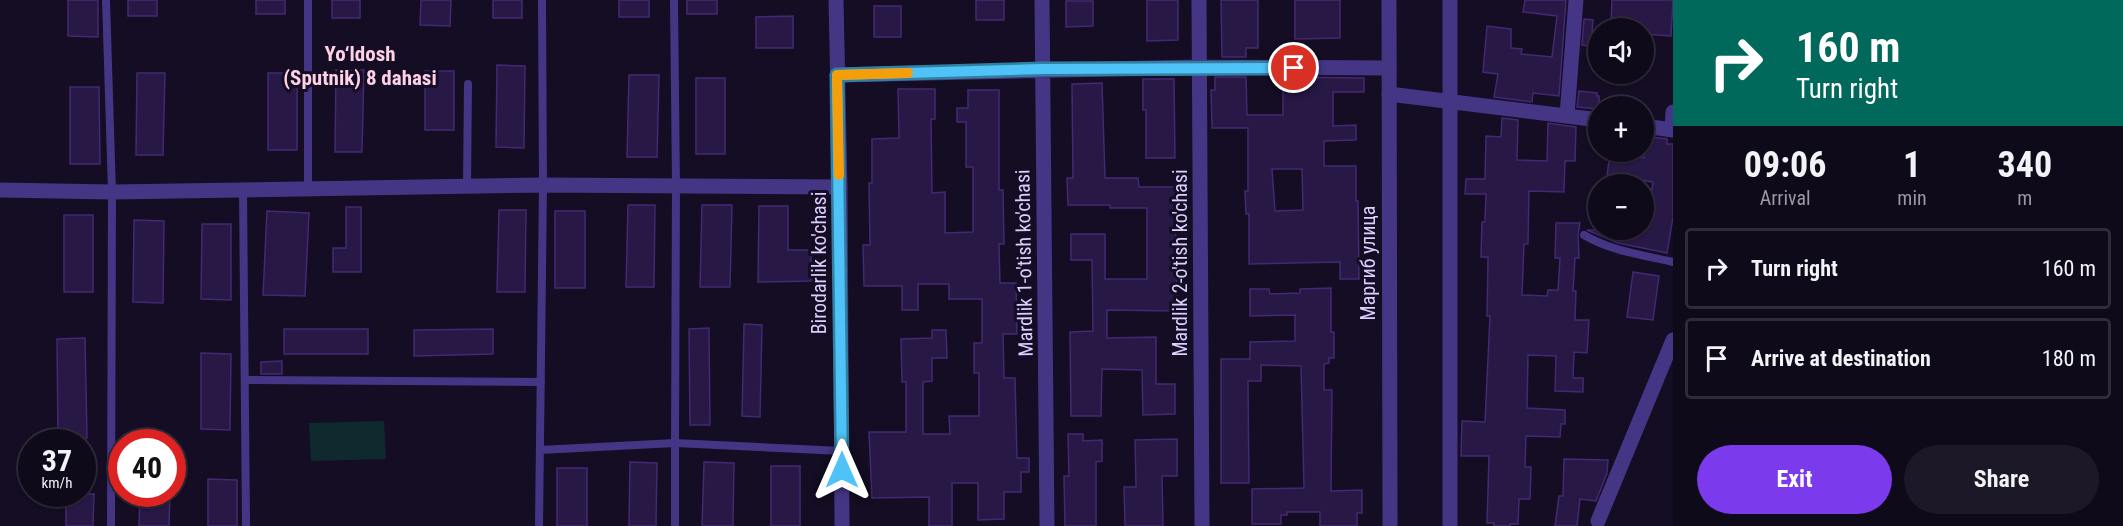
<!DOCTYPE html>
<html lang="en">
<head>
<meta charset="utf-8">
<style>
	:root { --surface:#0f0a1a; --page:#1d1827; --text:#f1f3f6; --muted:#9b9aa2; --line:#2f2b39; --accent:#7c3aed }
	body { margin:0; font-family:"Roboto Condensed",sans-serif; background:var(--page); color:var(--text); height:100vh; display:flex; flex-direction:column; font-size:22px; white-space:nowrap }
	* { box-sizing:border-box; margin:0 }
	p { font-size:20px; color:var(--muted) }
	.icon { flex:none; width:33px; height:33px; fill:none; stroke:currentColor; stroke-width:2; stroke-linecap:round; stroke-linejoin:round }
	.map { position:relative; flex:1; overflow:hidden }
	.side { display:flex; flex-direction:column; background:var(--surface); width:450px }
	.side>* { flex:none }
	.banner { background:#00695c; color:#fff; overflow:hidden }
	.tools { position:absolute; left:1588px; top:18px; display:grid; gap:12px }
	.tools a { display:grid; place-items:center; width:66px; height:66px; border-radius:50%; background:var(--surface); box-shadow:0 2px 4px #0004,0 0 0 2px var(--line); font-size:30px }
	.speed { position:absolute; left:18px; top:429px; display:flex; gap:12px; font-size:30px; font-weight:700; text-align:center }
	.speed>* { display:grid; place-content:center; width:78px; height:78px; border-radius:50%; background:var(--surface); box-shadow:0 2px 4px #0004,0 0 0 2px var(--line); line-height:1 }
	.speed small { font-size:15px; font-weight:400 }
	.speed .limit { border:9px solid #d22; background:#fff; color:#111 }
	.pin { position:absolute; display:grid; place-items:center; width:51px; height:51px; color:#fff; margin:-26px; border:3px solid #fff; border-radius:50%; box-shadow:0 2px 6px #0007 }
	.me { position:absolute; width:66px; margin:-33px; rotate:0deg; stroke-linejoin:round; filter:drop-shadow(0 0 4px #0008) }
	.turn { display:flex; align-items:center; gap:21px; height:126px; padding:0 24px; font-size:27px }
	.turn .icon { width:78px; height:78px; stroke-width:2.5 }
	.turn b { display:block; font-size:42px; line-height:51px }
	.eta { display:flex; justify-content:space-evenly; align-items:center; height:102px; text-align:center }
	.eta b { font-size:36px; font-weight:700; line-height:42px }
	.cta { display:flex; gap:12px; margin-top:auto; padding:12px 24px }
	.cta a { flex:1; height:69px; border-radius:36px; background:var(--accent); color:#fff; font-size:24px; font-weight:700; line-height:69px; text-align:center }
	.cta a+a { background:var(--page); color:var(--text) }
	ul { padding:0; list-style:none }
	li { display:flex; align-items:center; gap:18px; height:81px; margin:0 12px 9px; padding:0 12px; border:3px solid var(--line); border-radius:6px }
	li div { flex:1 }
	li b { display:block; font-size:22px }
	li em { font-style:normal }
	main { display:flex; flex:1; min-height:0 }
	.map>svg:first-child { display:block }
	.green { fill:#0f2a2e }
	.building { fill:#281845; stroke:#432873; stroke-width:1.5; fill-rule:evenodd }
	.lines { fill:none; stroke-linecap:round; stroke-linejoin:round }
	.service { stroke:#453585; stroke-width:8 }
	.minor { stroke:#453585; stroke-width:15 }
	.tertiary { stroke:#453585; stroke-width:15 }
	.route-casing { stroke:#337fa1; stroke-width:15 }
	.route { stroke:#4fc3f7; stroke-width:10 }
	.slow { stroke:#f59e0b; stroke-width:10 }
	.labels { text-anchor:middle; stroke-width:6; stroke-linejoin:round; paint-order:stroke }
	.street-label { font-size:20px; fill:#dccfff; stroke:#140d23 }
	.neighbourhood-label { font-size:21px; font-weight:bold; fill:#ffd1e7; stroke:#140d23 }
</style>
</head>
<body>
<main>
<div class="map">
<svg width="1673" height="526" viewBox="0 0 1673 526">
	<rect width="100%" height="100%" fill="#140d23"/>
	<path class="green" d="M384 421 386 459 311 461 309 423Z"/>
	<path class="building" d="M68 0H98V37L68 36Z
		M128 0H157V16H128Z
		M256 0H285V14H256Z
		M332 0H360V18H332Z
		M421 0H451L450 26 420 25Z
		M493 0H522V18H493Z
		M619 0H649V17H619Z
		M687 0H717V14H687Z
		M976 0H1004V20H976Z
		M1147 0H1178V40L1147 41Z
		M1221 0H1258V48H1246V57H1222Z
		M1295 0H1340V38L1295 39Z
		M1525 0H1566L1559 96 1533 93 1532 102 1494 97 1498 74 1483 72 1487 26 1511 29V48L1522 49 1521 54 1552 57 1557 16 1523 12Z
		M1612 0H1673L1671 36 1644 34V28H1611Z
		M1066 1H1093V26L1066 27Z
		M874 6H901V37H874Z
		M793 16V48H756V17Z
		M1584 19 1593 20 1591 46 1582 45Z
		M497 65 525 66 524 148 496 147Z
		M336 70H364L362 152H335Z
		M425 71H454V130H425Z
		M137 73H165L163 155H136Z
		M268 73H297V150H268Z
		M629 75H659L657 157H627Z
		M1215 77H1246L1247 115H1283V77L1364 78V92H1333V126L1356 125V140L1324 141V166H1356V201H1358L1359 279H1340V262L1249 264V214H1246L1245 191H1248V128H1212L1211 90H1215ZM1272 169H1302L1303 210 1275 211Z
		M696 78H725V154H696Z
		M1143 79H1174L1175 158H1146V110H1143Z
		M1102 83 1105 178H1138L1139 187H1175L1177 311 1107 310V338L1156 337V384H1175V414L1143 415 1142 370 1102 369 1101 416H1071L1070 332 1093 331 1092 260H1071V234H1105V279H1147V208H1110V205H1068L1067 178H1073L1072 84Z
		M70 87H99L100 164H70Z
		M898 89H935V119H931L932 193 945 192V233L973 232V167H966V122H957V108H968V90H999V190H1003L1004 244H999L1000 283H1016L1017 334H1003L1004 378H1015L1017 458H1029V472H1021V492H1004V519L978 520V483H952V526H929V497L872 498 869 432H906V382H902L901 339 932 338V330H946L947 358H932V381L923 382V434H950L949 416H979V373H974V343H982V299H949V284H918V310H902V286H864L863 245H870L869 183H872V139L899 138Z
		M1579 91 1597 93V96H1599V109L1577 107Z
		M1502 118 1518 120 1517 160 1547 161 1548 123 1576 127 1575 161H1565L1564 192 1529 191 1528 244H1524L1522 295 1547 296 1548 290H1558L1560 258H1555L1556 223H1580L1578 235 1579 258H1575L1573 291H1576L1575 320H1589L1587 353 1574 352 1573 378H1583V392L1555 391 1556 356 1528 355 1527 408 1565 410V424H1561L1560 437 1526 436 1525 467H1531L1530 499H1519L1518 524H1510V526H1494V523H1487L1489 456H1461L1462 421 1485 422 1490 316H1487L1488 257H1481L1482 222H1485L1486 194H1465L1466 179H1485L1486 136 1501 137Z
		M1644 136 1667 139V144H1673V217L1667 253 1618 243 1587 230H1646L1653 182 1607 175 1609 161 1619 162 1620 155 1644 158Z
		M628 205H655L654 287H626Z
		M702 205H732L730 287H700Z
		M759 206H788V250H811V281L758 282Z
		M346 207H361V272H333V248H346Z
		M499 210H526L525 292H497Z
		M267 211 309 213 305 296 263 295Z
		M555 211H585V288H555Z
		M64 215H93V292H64Z
		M134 220 164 221 163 303 133 302Z
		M202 224H231V300L201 299Z
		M1633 272 1659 276 1653 320 1627 317Z
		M1331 288V332H1334V358H1329V363L1324 364V390H1332L1331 491 1362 490V513H1357V526H1320V512H1287V515H1281V524H1252V489L1304 488 1301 366 1261 365V381H1248L1249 483H1221V359H1250V342L1295 341V315L1250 316V289H1269L1270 294 1300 293V289Z
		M744 324 762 325 760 417 742 416Z
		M709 328 710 425H690L689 329Z
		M284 329H368V354H284Z
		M493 329V354L414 356V330Z
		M85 338 87 438 58 439 57 339Z
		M201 353 231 354 230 430 201 429Z
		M282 361V374H261V362Z
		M1068 434H1083V441L1102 440V461L1096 462V526H1065L1064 476H1069Z
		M1177 439V476H1162L1163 526H1125L1124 487H1136L1135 440Z
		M1564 459 1608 460 1607 473 1596 501 1580 499 1577 526H1555L1559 496H1563Z
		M630 462 657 463 656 526H629Z
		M704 462 734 463 733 526H702Z
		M771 466H800V526H771Z
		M557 468H587V526H557Z
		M208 479 237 480V526H208Z
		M66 494H94L93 526H66Z
		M140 494H170L169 526H139Z"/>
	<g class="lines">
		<path class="service" d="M106 0 112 192 111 526
			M308 0V188
			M674 0 676 186 675 443 842 451
			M467 186 468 84
			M243 189 246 526
			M1584 235C1611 251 1643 255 1673 262
			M245 380 541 382
			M540 450 675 443V526
			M539 526 543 185 542 0"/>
		<path class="minor" d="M1042 0 1047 526
			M1199 0 1202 526
			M1450 0V526
			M837 75 1199 67 1389 68
			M1389 94 1599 120
			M1567 115 1576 0
			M1644 126 1673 130
			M1672 130 1673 112
			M0 190 112 192 543 185 840 187
			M1598 521 1673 340"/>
		<path class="tertiary" d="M836 0 840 187 842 526
			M1389 0 1390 526"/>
	</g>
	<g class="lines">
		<defs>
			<path id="route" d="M842 470 837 75 1042 69 1294 68"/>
		</defs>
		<use href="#route" class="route-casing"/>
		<use href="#route" class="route"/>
		<path class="slow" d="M839 175 837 75 908 73"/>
	</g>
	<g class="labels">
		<g class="street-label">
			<text transform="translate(819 263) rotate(-90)" y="7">Birodarlik ko'chasi</text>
			<text transform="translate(1024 263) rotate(-91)" y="7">Mardlik 1-o'tish ko'chasi</text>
			<text transform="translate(1180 263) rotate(-90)" y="7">Mardlik 2-o'tish ko'chasi</text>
			<text transform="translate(1368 263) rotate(-90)" y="7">Маргиб улица</text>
		</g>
		<g class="neighbourhood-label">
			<text x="360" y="61">Yo‘ldosh<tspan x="360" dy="24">(Sputnik) 8 dahasi</tspan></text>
		</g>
	</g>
</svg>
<div class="tools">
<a><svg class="icon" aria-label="sound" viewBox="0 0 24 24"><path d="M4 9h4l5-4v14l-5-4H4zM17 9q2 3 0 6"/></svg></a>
<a>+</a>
<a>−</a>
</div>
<div class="speed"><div>37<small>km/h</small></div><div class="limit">40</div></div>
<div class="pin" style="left:1294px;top:68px;background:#d93025"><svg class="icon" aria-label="arrive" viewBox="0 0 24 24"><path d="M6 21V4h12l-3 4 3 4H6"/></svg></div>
<svg class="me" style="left:842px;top:470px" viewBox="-20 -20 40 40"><path d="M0-17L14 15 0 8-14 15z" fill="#4fc3f7" stroke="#fff" stroke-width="4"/></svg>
</div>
<section class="side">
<div class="banner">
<div class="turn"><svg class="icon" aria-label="right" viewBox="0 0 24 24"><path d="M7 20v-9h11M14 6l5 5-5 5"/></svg><div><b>160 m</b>Turn right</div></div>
</div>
<div class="eta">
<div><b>09:06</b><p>Arrival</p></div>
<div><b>1</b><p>min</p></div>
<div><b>340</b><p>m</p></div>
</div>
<ul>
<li><svg class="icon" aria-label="right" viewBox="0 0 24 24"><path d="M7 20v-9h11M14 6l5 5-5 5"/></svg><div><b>Turn right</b></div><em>160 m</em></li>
<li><svg class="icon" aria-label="arrive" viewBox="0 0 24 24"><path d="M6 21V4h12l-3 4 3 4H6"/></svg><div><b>Arrive at destination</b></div><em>180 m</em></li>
</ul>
<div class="cta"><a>Exit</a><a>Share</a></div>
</section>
</main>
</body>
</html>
